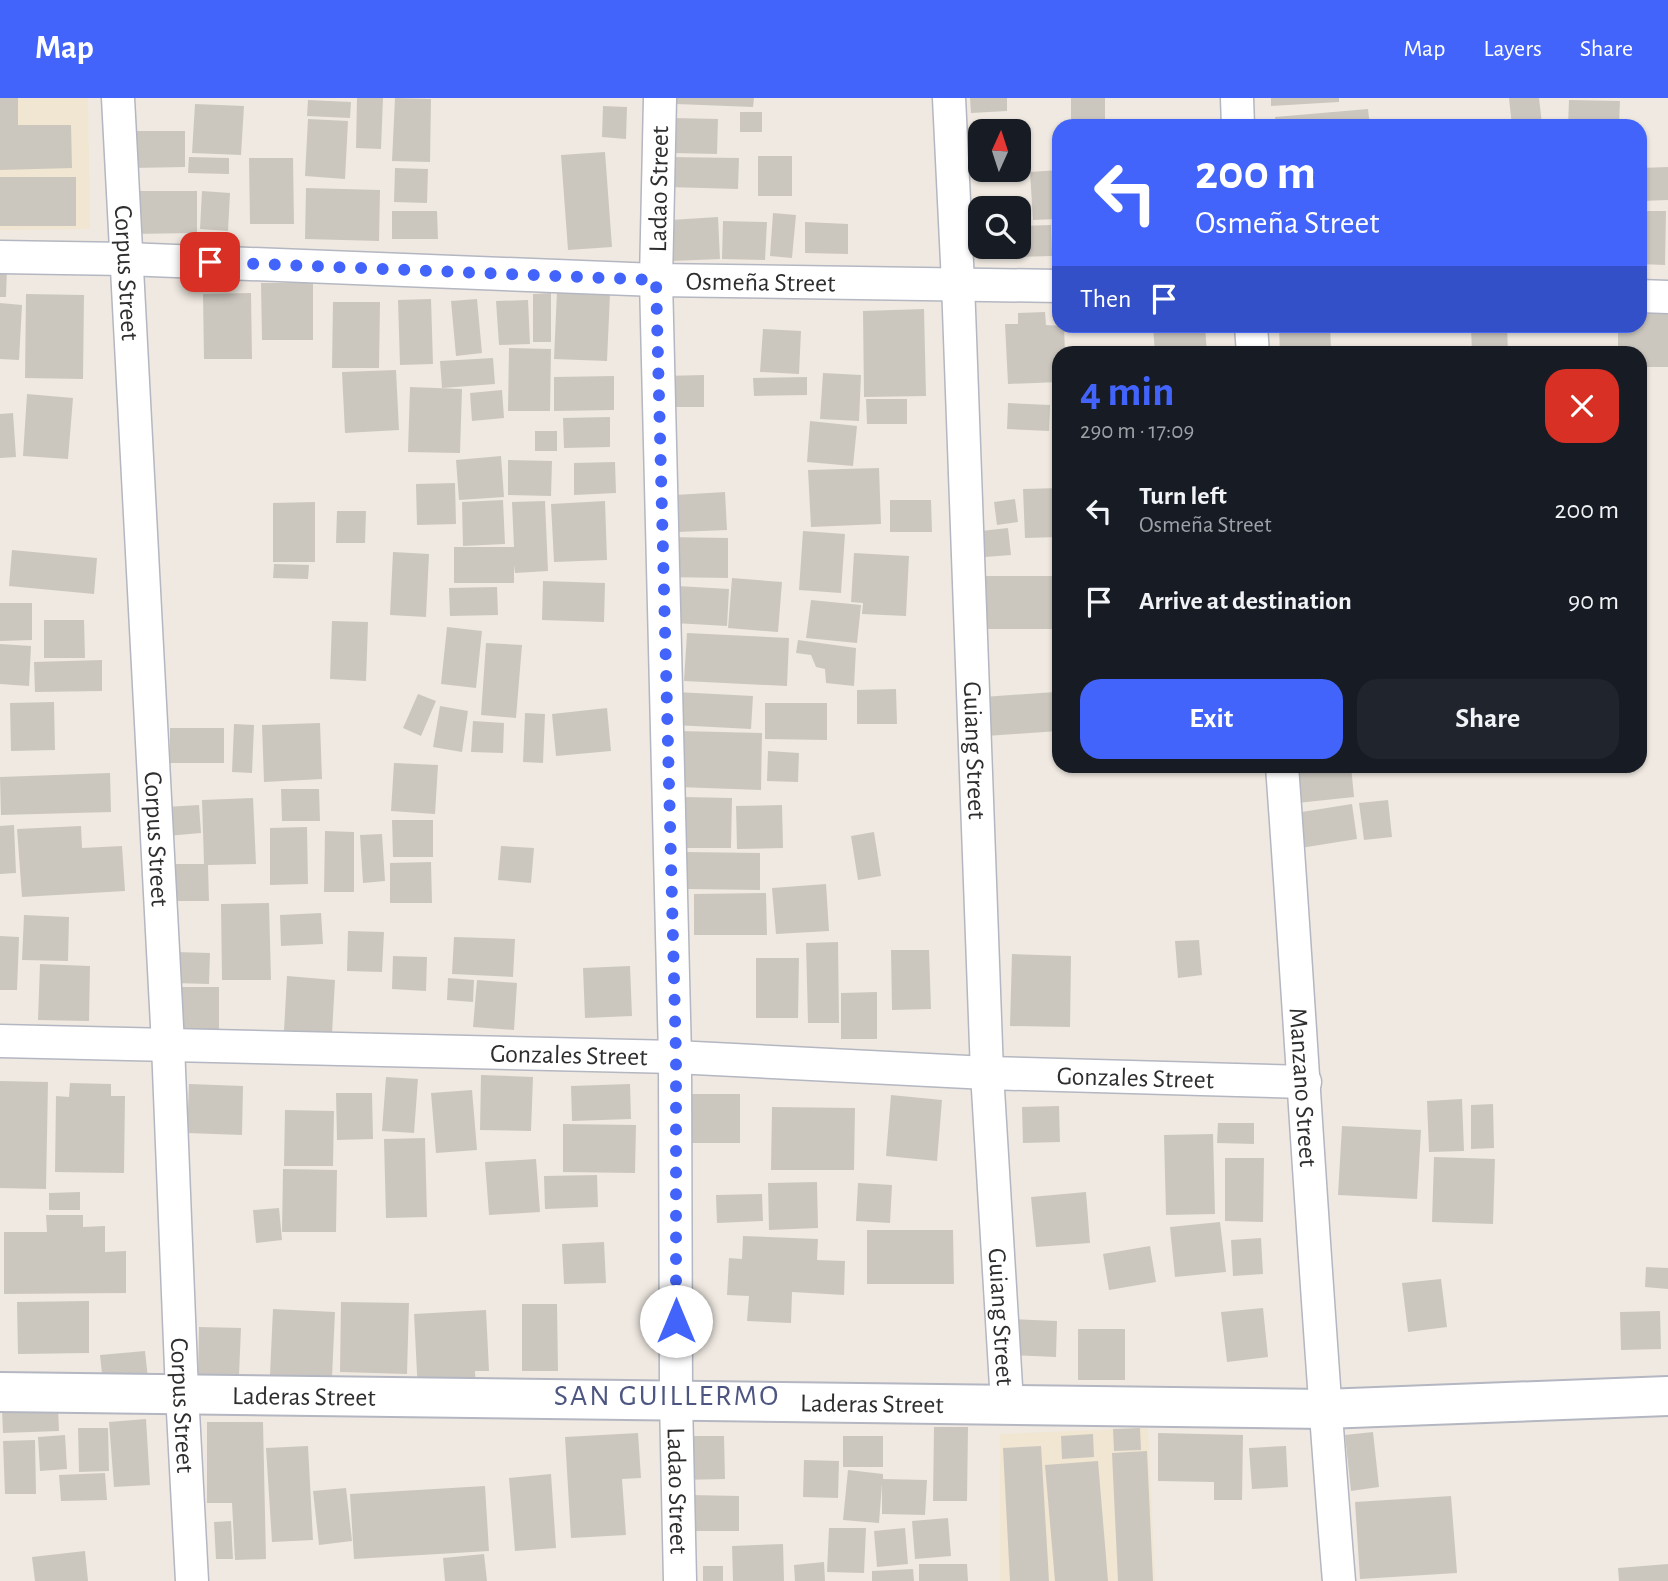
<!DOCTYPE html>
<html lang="en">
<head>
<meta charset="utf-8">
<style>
	:root { --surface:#171b24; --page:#20242c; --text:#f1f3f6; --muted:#9ea1a6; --accent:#4264fb }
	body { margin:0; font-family:"Alegreya Sans",sans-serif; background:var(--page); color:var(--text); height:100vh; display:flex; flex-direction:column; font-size:26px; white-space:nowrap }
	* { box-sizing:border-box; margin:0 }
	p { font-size:23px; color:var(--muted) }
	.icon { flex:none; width:38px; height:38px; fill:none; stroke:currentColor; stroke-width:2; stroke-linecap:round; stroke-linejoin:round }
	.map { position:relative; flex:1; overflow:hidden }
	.drawer { position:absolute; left:1052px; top:248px; width:595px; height:427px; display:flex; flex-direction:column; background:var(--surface); border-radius:21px; box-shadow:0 2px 5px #0004 }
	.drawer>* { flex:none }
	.hud { position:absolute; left:1052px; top:21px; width:595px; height:214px; border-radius:21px; box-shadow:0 2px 5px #0004; background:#4264fb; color:#fff; overflow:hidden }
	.needle { width:46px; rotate:3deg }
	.buttons { position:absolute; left:968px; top:21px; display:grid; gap:14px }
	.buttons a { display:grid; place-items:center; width:63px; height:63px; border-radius:14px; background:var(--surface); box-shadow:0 2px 5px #0004; font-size:35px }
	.pin { position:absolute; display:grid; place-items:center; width:60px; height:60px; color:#fff; margin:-30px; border-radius:14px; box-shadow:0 4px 10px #0006 }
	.me { position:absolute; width:77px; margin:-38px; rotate:0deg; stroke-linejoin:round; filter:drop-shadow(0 0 5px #0008) }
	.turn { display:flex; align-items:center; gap:24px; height:147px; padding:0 28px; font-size:32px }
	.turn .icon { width:91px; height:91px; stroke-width:2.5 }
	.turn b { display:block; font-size:49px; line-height:60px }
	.then { display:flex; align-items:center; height:66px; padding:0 28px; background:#0003; gap:14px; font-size:26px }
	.round { display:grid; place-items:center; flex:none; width:74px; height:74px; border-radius:21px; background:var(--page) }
	.overview { display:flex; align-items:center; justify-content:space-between; height:119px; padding:0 28px }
	h1 { font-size:42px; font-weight:600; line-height:52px; color:var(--accent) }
	.action { display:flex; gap:14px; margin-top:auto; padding:14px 28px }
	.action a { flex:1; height:80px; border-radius:21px; background:var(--accent); color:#fff; font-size:28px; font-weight:600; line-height:80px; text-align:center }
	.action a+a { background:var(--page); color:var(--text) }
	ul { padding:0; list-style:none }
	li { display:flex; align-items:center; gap:21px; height:91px; padding:0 28px }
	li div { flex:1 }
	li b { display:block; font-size:26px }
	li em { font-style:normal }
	header { display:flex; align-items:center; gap:42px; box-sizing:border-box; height:98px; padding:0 35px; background:var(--accent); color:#fff }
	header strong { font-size:33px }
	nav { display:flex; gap:38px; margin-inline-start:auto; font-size:24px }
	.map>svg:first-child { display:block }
	.education { fill:#f0e6d1 }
	.building { fill:#cbc7bf }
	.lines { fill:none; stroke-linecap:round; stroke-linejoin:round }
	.minor-casing { stroke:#b4b7c1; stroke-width:35 }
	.tertiary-casing { stroke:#b4b7c1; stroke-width:42 }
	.minor { stroke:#fff; stroke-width:32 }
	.tertiary { stroke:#fff; stroke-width:38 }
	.route { stroke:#4264fb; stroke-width:12; stroke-dasharray:0 21.6 }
	.labels { text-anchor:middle; stroke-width:6; stroke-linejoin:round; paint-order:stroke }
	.street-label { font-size:26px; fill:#2e2e2e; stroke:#fff }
	.quarter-label { font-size:30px; letter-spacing:2px; fill:#4d5680; stroke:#fff }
</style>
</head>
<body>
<header>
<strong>Map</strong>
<nav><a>Map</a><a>Layers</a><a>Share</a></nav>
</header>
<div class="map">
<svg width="1668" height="1483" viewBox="0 0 1668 1483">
	<rect width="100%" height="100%" fill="#efe9e1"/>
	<path class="education" d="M0 0H88L90 131 0 132Z
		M1148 1330 1155 1483H1000V1336Z"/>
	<path class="building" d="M0 0H18V27H71L72 70 0 72Z
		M357 0H383L381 51 356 50Z
		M395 0 431 1 430 64 392 63Z
		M676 0H754L753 9 676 6Z
		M970 0H1007V13L971 15Z
		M1071 0H1105V28H1071Z
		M1271 0H1339V4L1271 8Z
		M1509 0H1539L1542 26 1512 28Z
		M308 2 351 4 350 20 307 18Z
		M1569 2 1620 3 1619 28H1568Z
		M195 6 244 8 241 57 192 55Z
		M603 8 627 9 626 41 602 39Z
		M1368 11 1370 28H1276L1275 19Z
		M740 14H762V34H740Z
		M672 20 718 21 717 56 672 55Z
		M308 21 348 23 345 81 305 78Z
		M131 33H185V69L132 70Z
		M1059 37V68H1055L1053 38Z
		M605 54 612 149 568 152 561 57Z
		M758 58H792V98H758Z
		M189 59 229 60V76L188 75Z
		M668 59 739 60 738 91 667 89Z
		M249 60H293L294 126H250Z
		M1668 69V102L1640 103V70Z
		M395 70 428 71 427 105 394 104Z
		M1059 72V121L1033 122 1030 74Z
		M0 79H76V128H0Z
		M306 90 380 92 379 143 305 141Z
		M129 93H197V135L130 136Z
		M202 93 230 95 228 133 200 131Z
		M392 113H437L438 141H392Z
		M1640 113H1666L1665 167 1640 166Z
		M773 115 796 117 792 160 770 158Z
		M718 119 720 161 672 163 670 122Z
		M723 123 767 124 765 162 722 161Z
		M805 124 848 126V156L805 155Z
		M1051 127 1052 158 1015 159V149H1018V128Z
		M0 170H7L6 199H0Z
		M261 185H313V242H262Z
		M557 193 610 196 607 263 554 261Z
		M251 195 252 261H204L203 196Z
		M551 195V244H533V196Z
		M26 196 84 197 83 281 25 280Z
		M431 201 433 266 400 267 398 202Z
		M477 201 482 255 456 258 451 203Z
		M528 202 530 246 499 247 496 203Z
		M333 204H380L379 270H332Z
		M1640 204H1668V269H1640V256H1618V228H1640Z
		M0 205 22 207 19 262 0 261Z
		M924 211 926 298 864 299 863 213Z
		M1045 214 1046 227 1064 228 1065 256H1059V284L1008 286 1005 226H1018V215Z
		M1153 228H1205L1207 256H1155Z
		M1330 228 1331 251 1349 250V256H1280L1279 229Z
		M1471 228H1507L1508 256H1472Z
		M763 231 801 233 799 276 760 274Z
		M509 250 551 251 550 313H508Z
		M493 260 495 286 442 290 440 263Z
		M396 272 399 332 345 335 342 274Z
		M823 275 861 277 859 323 820 321Z
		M704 277V309H663V278Z
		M614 278V312L554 313V279Z
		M807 279V297L754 298 753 280Z
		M410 289 462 291 460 355 408 354Z
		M502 292 504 320 472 323 470 295Z
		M27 296 73 300 68 361 23 358Z
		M866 301H907V326H867Z
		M1008 305 1050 307 1049 333 1007 331Z
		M13 315 16 359 0 360V316Z
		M610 319V349L564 350 563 320Z
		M810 323 857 328 853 368 807 364Z
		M535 333H557V353H535Z
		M501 358 504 399 459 402 456 362Z
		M508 362 552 363 551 398 508 397Z
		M615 364 616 395 574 397V365Z
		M879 370 881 426 811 429 808 372Z
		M455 385 456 426 417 427 416 386Z
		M1059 390V439L1025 440 1023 391Z
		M725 394 727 432 677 434 675 397Z
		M1015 401 1018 424 997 427 994 404Z
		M503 402 505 446 463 448 462 404Z
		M890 402H931L932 434H890Z
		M545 403 548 473 515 475 514 467V485H454V449H514L512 404Z
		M605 403 607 462 554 464 551 406Z
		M315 404V464H273V405Z
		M337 413H366L365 445H336Z
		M1008 430 1011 457 985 459 981 433Z
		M803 433 845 436 841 495 799 492Z
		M665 439 728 440V480L664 479Z
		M12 452 97 460 94 496 9 488Z
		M393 454 429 456 426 519 390 517Z
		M854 455 909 458 906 518 862 516 863 505 851 504Z
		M274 466 309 467 308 481 273 480Z
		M985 478H1059V531H985Z
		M732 480 782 484 778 534 728 530Z
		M543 483 605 485 604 524 542 522Z
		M677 488 729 491 727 528 674 525Z
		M497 489 498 517 450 518 449 490Z
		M811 502 861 507 857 545 806 540Z
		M0 505H32V542L0 543Z
		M44 522H84L85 560H44Z
		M332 523 368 524 366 583 330 581Z
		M447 529 482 533 476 590 441 586Z
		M687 535 789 540 787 588 684 583Z
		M798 542 856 550 854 588 826 585 825 571 816 569 811 557 796 555Z
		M486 545 522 547 516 620 481 617Z
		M0 546 31 548 29 588 0 586Z
		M102 562V593L35 594 34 564Z
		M896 591 897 626H857V592Z
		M676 594 753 598 751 631 674 627Z
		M1055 594 1058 633 986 638 983 599Z
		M418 596 436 603 421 638 403 630Z
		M54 604 55 652 11 653 10 605Z
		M765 605H827V642L765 641Z
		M440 608 468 613 462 654 433 649Z
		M607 610 611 653 556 658 552 616Z
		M525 615 545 616 543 665 523 664Z
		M473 623 504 625 503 655 471 654Z
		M320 625 322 681 264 684 262 627Z
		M234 626 254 627 252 675 232 674Z
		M170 630H224V665H170Z
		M679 633 762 635 761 692 678 689Z
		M768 653 799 655 798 684 767 683Z
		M394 665 438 667 435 716 391 713Z
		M1315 668H1351L1354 699 1297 705 1293 671Z
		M110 675 111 714 1 717 0 679Z
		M281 691H319L320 723H282Z
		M684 699 732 700 731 750H683Z
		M253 700 256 766 208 767 209 803H170V766H204L202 702Z
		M1388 702 1392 739 1364 742 1359 705Z
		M1352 706 1357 741 1294 751 1289 716Z
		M199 707 201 735 167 738 165 709Z
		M782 707 783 750 737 751 736 708Z
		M392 722H433V759H393Z
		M14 727 16 775 0 776V728Z
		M81 728 82 750 122 748 125 793 22 799 17 731Z
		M307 729 308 786 270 787V730Z
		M325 733 354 734V794H324Z
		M874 734 881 778 858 782 851 738Z
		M382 736 385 783 363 785 360 737Z
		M501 748 534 750 531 785 498 782Z
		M687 754 760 755V792L687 791Z
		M431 764 432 805H390V765Z
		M826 786 829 833 776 836 772 790Z
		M766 795 767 837H694V796Z
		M269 805 271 882H222L221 806Z
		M321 815 323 846 281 848 280 817Z
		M24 817 69 819 68 863 22 862Z
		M348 833 384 834 382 874 347 873Z
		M0 838 19 839 17 892H0Z
		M454 839 515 841 513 879 452 876Z
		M1199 842 1202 877 1178 880 1175 843Z
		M838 844 839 925H808L806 845Z
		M891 852H929L931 911 892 912Z
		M175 854 210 855 209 886 174 885Z
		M1012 856 1071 858 1070 929 1010 928Z
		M393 858 427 859 426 893 392 891Z
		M756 860H799L798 920H756Z
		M40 866 90 868 89 923 38 922Z
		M630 868 632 918 585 920 583 870Z
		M287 878 335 882 332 936 284 933Z
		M448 880 474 882 473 904 447 902Z
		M477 882 517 885 514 932 473 929Z
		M176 889H219V933H176Z
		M877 894V941H841V895Z
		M481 977 533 979 531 1033 480 1032Z
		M386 979 418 981 414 1035 382 1033Z
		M0 983 48 984 46 1091 0 1090Z
		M70 985 111 986V998H125L124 1075 55 1074 56 998 69 999Z
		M189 986 243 988 242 1037 187 1035Z
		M630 986 631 1021 572 1023 571 988Z
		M472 992 477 1052 436 1055 431 995Z
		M336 995H372L373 1041 337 1042Z
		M686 996H740V1045H686Z
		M891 997 942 1002 937 1063 886 1058Z
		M1462 1001 1464 1053 1429 1054 1427 1003Z
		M1493 1006 1494 1050 1471 1051V1007Z
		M1059 1008 1060 1044 1023 1045 1022 1009Z
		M772 1009 855 1010 854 1072H771Z
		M285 1012 334 1013 333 1068H284Z
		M1218 1025H1254V1046L1217 1045Z
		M563 1026 636 1027 635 1075 563 1074Z
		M1342 1028 1421 1032 1417 1101 1338 1097Z
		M1213 1036 1215 1116 1166 1117 1164 1037Z
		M425 1040 427 1119 386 1120 384 1041Z
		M1434 1059 1495 1061 1493 1126 1432 1124Z
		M1225 1060H1264L1263 1124 1225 1123Z
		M536 1061 540 1114 489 1117 485 1064Z
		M283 1071 337 1072 336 1134H282Z
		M597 1077 598 1109 545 1111 544 1078Z
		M817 1084 818 1130 769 1132 768 1085Z
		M858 1085 892 1087 890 1125 856 1123Z
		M80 1094V1112H49V1095Z
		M1086 1094 1090 1145 1036 1149 1031 1099Z
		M762 1096 763 1123 717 1125 716 1097Z
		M279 1110 282 1142 256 1145 253 1112Z
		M46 1117H83V1129L105 1128V1154L126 1153V1195L4 1196V1134H47Z
		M1220 1124 1226 1174 1175 1179 1170 1129Z
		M867 1132H953L954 1186H867Z
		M743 1138 818 1141 817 1162 845 1163 844 1197 792 1194 791 1225 747 1223 749 1198 727 1197 729 1160 742 1161Z
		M1261 1140 1263 1176 1233 1178 1231 1142Z
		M604 1144 606 1185 564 1186 562 1146Z
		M1150 1148 1156 1184 1109 1192 1103 1156Z
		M1646 1169 1668 1170V1191L1645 1189Z
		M1441 1181 1447 1229 1408 1234 1402 1185Z
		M89 1203V1255L18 1256 17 1204Z
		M341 1204 409 1205 407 1276 340 1274Z
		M522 1206H557L558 1273H522Z
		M1263 1210 1268 1259 1227 1264 1221 1214Z
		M273 1211 335 1214 332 1279 270 1277Z
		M486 1212 489 1273H475L476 1293 418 1295 414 1216Z
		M1660 1213 1661 1251 1621 1252 1620 1214Z
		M1010 1221 1057 1223 1056 1259 1008 1257Z
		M199 1229 241 1230 239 1277 198 1276Z
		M1078 1231H1125V1282H1078Z
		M145 1253 148 1281 103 1285 100 1257Z
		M58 1310 59 1333 3 1335 2 1311Z
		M146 1321 150 1387 114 1389 109 1324Z
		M207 1324H263L266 1461 235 1462 232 1405H207Z
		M934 1329H968L967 1403H933Z
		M78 1330H108L109 1373 79 1374Z
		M1140 1330 1141 1352 1114 1353 1113 1331Z
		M1373 1334 1379 1389 1351 1393 1345 1337Z
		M638 1335 641 1380 622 1381 626 1437 571 1440 565 1339Z
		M1158 1335 1243 1337 1242 1402H1214V1384L1158 1383Z
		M1093 1336 1094 1359 1062 1361 1061 1338Z
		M65 1337 67 1371 40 1373 38 1339Z
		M679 1338H724L725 1381 680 1382Z
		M843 1338H883V1369H843Z
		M35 1342 36 1396H5L3 1343Z
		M308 1348 313 1442 272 1444 266 1350Z
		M1041 1348 1049 1483H1010L1003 1350Z
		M1286 1348 1288 1389 1252 1391 1249 1350Z
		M1147 1353 1153 1483H1118L1112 1355Z
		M804 1362 839 1363 838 1400 803 1399Z
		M1098 1363 1108 1483H1055L1045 1367Z
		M848 1372 883 1376V1381L927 1382 925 1417 882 1416V1386L879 1425 843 1422Z
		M105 1375 107 1402 61 1403 59 1377Z
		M551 1376 556 1450 515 1453 509 1380Z
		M485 1388 489 1453 354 1461 350 1396Z
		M346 1390 352 1443 319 1447 313 1393Z
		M690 1397 739 1398V1433H690Z
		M1451 1398 1457 1475 1360 1481 1355 1404Z
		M948 1420 951 1458 915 1461 912 1423Z
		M231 1423 233 1461H216L214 1424Z
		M829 1430H866L864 1475 827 1474Z
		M905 1430 908 1466 877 1469 874 1433Z
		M783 1446 784 1483H733L732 1448Z
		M85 1453 88 1483H35L32 1459Z
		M484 1456 487 1483H445L443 1460Z
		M824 1464 825 1483H795L794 1467Z
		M919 1466H967L968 1483H919Z
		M1668 1466V1483H1619L1618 1470Z
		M703 1468H723V1483H703Z
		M913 1471 914 1483H872V1473Z"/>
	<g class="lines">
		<defs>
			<g id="minor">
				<path id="s1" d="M118 0 168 947 182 1295 192 1483"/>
				<path id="s2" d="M660 0 656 182 675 959 676 1302 680 1483"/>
				<path id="s3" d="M949 0 958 185 987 975 1007 1305"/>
				<path d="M1237 0 1238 28"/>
				<path id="s4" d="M0 159 126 161 656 182 1059 188"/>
				<path d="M1640 198 1668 199"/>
				<path d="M1251 228 1253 256"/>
				<path id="s5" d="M1282 668C1302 940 1316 1212 1339 1483"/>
				<path id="s6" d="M0 943 675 959 987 975 1305 984"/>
			</g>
			<g id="tertiary">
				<path id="s7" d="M0 1294 1324 1311 1668 1298"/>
			</g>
		</defs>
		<use href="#minor" class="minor-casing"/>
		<use href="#tertiary" class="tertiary-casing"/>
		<use href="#minor" class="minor"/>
		<use href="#tertiary" class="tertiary"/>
	</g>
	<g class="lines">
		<path class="route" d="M210 164 656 182 676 958V1223"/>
	</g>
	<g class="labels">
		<g class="street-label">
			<text transform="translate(658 91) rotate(-89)" y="9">Ladao Street</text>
			<text dy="9" stroke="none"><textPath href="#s1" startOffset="175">Corpus Street</textPath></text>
			<text dy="9" stroke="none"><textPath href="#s4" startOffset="761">Osmeña Street</textPath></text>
			<text dy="9" stroke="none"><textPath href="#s3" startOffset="653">Guiang Street</textPath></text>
			<text dy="9" stroke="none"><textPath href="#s1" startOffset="742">Corpus Street</textPath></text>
			<text dy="9" stroke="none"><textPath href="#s6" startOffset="569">Gonzales Street</textPath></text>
			<text dy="9" stroke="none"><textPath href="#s6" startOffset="1136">Gonzales Street</textPath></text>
			<text dy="9" stroke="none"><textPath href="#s5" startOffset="322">Manzano Street</textPath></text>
			<text dy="9" stroke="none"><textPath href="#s3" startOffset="1220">Guiang Street</textPath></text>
			<text dy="9" stroke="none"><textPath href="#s7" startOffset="304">Laderas Street</textPath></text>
			<text dy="9" stroke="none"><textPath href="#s7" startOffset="872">Laderas Street</textPath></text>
			<text dy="9" stroke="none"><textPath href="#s1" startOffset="1309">Corpus Street</textPath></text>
			<text dy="9" stroke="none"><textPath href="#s2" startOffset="1393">Ladao Street</textPath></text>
		</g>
		<g class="quarter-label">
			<text x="667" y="1307">SAN GUILLERMO</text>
		</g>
	</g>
</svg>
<div class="buttons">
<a><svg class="needle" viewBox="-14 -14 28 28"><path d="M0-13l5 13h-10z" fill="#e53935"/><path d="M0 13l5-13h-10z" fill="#9ea1a6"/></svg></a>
<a><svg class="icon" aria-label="search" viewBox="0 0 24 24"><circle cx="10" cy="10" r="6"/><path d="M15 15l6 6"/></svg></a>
</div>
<div class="pin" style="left:210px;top:164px;background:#d93025"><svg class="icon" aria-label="arrive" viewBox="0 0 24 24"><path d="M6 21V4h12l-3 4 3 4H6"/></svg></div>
<svg class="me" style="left:676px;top:1223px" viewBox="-20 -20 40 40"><circle r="19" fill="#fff"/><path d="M0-13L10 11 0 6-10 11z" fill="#4264fb"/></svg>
<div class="hud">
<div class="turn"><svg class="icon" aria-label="left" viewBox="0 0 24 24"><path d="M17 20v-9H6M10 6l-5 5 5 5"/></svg><div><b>200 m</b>Osmeña Street</div></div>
<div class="then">Then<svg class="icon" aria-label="arrive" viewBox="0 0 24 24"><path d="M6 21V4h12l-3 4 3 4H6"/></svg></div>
</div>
<section class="drawer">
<div class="overview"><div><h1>4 min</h1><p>290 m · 17:09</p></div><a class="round" style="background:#d93025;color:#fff"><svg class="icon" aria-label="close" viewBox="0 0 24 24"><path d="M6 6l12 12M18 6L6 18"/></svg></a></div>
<ul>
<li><svg class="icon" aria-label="left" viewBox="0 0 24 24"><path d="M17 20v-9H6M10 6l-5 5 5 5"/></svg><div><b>Turn left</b><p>Osmeña Street</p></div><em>200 m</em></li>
<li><svg class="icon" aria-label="arrive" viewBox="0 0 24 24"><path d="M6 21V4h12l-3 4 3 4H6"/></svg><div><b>Arrive at destination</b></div><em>90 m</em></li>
</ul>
<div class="action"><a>Exit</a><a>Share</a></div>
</section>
</div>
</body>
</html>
